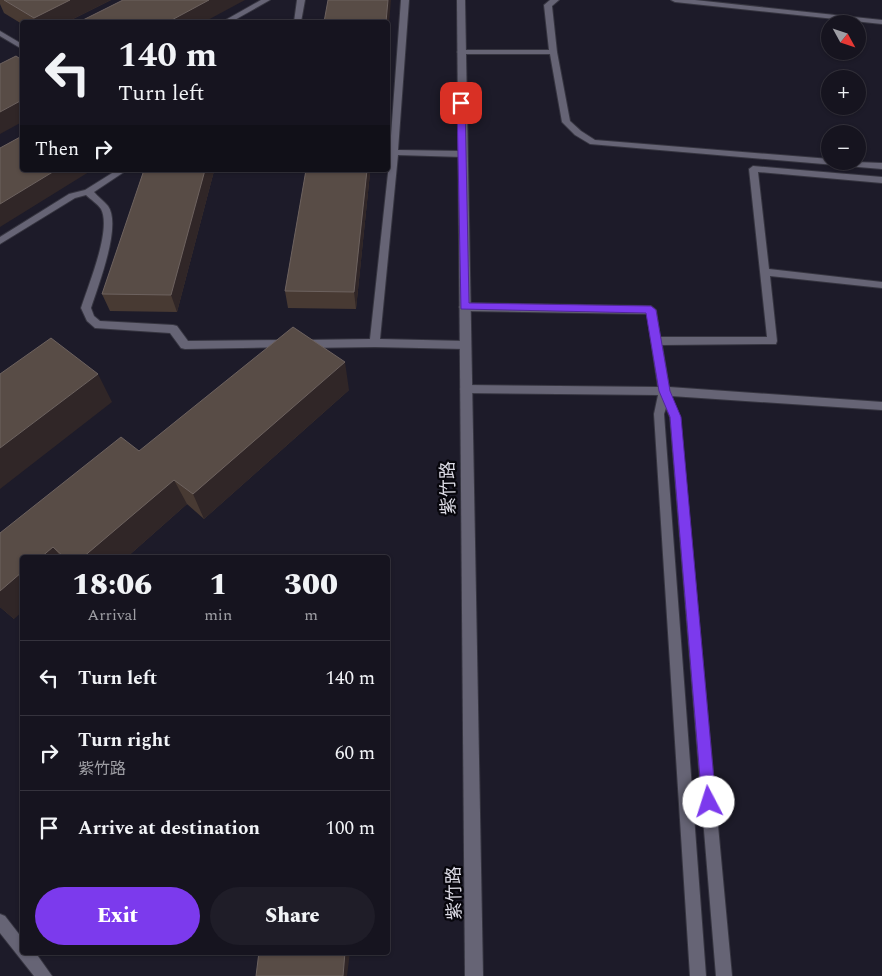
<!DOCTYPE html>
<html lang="en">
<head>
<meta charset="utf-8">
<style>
	:root { --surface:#16141f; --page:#1f1d28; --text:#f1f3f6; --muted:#9e9ea4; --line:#35333d; --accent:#7c3aed }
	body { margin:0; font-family:Spectral,"Noto Sans SC",serif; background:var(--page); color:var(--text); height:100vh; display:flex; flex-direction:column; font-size:19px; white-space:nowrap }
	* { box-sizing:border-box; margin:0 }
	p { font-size:16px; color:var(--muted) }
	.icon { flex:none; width:28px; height:28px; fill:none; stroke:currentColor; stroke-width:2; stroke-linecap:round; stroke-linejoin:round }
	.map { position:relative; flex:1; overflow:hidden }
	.drawer { position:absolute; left:20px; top:555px; width:370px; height:400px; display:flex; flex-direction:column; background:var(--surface); border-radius:5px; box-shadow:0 1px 4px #0004,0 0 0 1px var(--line) }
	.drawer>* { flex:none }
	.guide { position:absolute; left:20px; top:20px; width:370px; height:152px; border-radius:5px; box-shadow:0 1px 4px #0004,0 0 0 1px var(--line); background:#16141f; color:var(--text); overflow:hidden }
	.needle { width:32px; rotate:130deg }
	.fabs { position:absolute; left:821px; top:15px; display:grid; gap:10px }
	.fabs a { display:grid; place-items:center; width:45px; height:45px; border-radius:50%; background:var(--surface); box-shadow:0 1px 4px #0004,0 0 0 1px var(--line); font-size:25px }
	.pin { position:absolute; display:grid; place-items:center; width:42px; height:42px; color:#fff; margin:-21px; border-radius:10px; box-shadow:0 2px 8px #0006 }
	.me { position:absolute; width:55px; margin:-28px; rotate:355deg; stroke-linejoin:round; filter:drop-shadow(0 0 4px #0008) }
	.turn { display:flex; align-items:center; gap:18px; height:105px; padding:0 15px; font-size:22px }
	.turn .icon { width:65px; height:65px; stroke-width:2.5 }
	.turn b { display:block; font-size:35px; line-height:42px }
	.then { display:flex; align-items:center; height:48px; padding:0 15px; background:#0003; gap:10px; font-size:19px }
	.eta { display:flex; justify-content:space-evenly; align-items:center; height:85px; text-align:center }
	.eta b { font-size:30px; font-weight:800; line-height:35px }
	.cta { display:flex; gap:10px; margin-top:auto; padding:10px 15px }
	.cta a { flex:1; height:58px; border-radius:30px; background:var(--accent); color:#fff; font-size:20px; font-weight:800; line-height:58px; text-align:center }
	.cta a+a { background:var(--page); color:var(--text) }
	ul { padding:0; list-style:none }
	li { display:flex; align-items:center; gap:15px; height:75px; padding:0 15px; border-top:1px solid var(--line) }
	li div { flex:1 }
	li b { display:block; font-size:19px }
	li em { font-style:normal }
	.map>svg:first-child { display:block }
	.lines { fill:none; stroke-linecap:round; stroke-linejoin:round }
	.service-casing { stroke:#363540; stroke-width:2 }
	.tertiary-casing { stroke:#363540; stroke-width:2 }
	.service { fill:#666475; fill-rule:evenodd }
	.tertiary { fill:#666475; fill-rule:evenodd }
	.wall { fill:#483a33 }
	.shaded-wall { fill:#302627 }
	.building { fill:#584c46; stroke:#6d625f }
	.route { fill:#7c3aed; stroke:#51269a }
	.labels { text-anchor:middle; stroke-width:4.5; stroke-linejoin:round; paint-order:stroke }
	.street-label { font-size:18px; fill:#dedde7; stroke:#07060c }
</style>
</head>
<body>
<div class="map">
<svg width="882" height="976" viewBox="0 0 882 976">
	<rect width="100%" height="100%" fill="#1d1b29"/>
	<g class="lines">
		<defs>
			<path id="service" d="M261 0H270L231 22H222Z
				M297 0H305L301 22H294Z
				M401 0H409L398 150 462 151 466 154 462 157 398 155 380 339 465 341 470 345 465 349 375 347 304 348 299 344 304 340 370 339 390 155H388V149H390Z
				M550 0H559L552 6 557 52 570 121 581 131 595 140 830 159V161L882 163V169L590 144 575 135 562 122 550 54H461L457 52 461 50H549L544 5Z
				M671 0H695L882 20V24L675 2Z
				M0 31 22 44V49L0 36Z
				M753 166 882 177V183L758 172 769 269 882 282V288L770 276 777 341 776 344 662 345 669 387 882 402V410L671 396 680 417 732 976H716L670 417 666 408 664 414 706 976H690L654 414 658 395 465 393 460 389 465 385 658 387 647 314 464 311 459 307 464 303 651 306 656 310 660 337H767L749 169Z
				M117 170H127L94 192C98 197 104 201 108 206 122 225 98 286 91 308L94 316 100 321 173 325 177 326 188 341 285 340 290 344 289 347 185 349 181 348 170 333 95 328 87 321 81 308C88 286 112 229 101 209 98 204 90 199 86 195L75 198 0 244V237L69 194 85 190Z
				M0 914 5 916 22 938V952H35L52 976H34L0 933Z"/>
			<path id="tertiary" d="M457 0H465L483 976H465Z"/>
		</defs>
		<use href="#service" class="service-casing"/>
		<use href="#tertiary" class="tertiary-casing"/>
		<use href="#service" class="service"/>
		<use href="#tertiary" class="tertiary"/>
	</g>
	<path class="wall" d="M0 0H111L67 22H22V24L4 13 0 4Z
		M144 170H214V171L177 312 110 311 102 294Z
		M306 170H370V173L356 309 288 308 285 291Z
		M349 390 204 519 187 504 126 558H22L14 619 0 607V533L139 451Z"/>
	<path class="shaded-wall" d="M70 0H111L67 22H36L34 18Z
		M209 0H245L204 22H168Z
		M388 0H391L388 35V22H386Z
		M22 100V122L0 134V112Z
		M56 170H92L0 227V204Z
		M205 170H214V171L177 312 171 295Z
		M367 170H370V173L356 309 354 292Z
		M345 362 349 390 204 519 193 494Z
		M98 374 112 402 0 489V448Z
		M174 480 187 504 126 558H82Z
		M53 547 62 558H40Z
		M22 572V612L14 619 0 607V591Z
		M345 952H350L347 976H343Z"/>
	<path class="building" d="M4 0H70L34 18Z
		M123 0H209L168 22H79Z
		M328 0H388L386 22H324Z
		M16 56 22 60V100L0 112V64Z
		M22 136V170H56L0 204V148Z
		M144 170H205L171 295 102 294Z
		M306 170H367L354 292 285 291Z
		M293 327 345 362 193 494 174 480 82 558H65L53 547 40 558H22V572L0 591V533L121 437 139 451Z
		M51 338 98 374 0 448V374Z
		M259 952H345L343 976H256Z"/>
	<path class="route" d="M461 100 465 103 469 303 651 306 656 310 670 391 681 417 716 802 714 807 709 810 704 807 702 802 670 417 659 391 646 313 461 309 457 103Z"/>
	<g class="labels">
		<g class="street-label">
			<text transform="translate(448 488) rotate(-91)" y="6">紫竹路</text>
			<text transform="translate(454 893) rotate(-91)" y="6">紫竹路</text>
		</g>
	</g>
</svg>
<div class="fabs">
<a><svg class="needle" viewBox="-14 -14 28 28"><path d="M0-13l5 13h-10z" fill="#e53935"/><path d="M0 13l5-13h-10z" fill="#9e9ea4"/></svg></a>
<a>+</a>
<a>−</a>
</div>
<div class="pin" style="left:461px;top:103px;background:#d93025"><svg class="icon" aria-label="arrive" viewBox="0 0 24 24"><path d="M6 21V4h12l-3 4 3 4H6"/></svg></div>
<svg class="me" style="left:709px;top:802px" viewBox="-20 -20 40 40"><circle r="19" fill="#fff"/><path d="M0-13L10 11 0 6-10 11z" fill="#7c3aed"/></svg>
<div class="guide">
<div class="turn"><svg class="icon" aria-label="left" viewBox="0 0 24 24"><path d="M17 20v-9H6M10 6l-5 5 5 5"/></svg><div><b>140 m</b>Turn left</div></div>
<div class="then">Then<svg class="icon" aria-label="right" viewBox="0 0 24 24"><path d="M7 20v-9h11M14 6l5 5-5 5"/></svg></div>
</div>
<section class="drawer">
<div class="eta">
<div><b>18:06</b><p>Arrival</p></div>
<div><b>1</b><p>min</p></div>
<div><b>300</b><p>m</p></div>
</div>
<ul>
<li><svg class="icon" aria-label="left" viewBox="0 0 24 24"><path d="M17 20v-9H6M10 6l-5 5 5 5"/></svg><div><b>Turn left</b></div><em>140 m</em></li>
<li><svg class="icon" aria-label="right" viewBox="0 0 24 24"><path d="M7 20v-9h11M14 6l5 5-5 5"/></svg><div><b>Turn right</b><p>紫竹路</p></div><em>60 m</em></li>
<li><svg class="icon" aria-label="arrive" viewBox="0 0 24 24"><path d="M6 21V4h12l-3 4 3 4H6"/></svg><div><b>Arrive at destination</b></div><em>100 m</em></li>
</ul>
<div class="cta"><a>Exit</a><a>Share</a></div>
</section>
</div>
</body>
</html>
